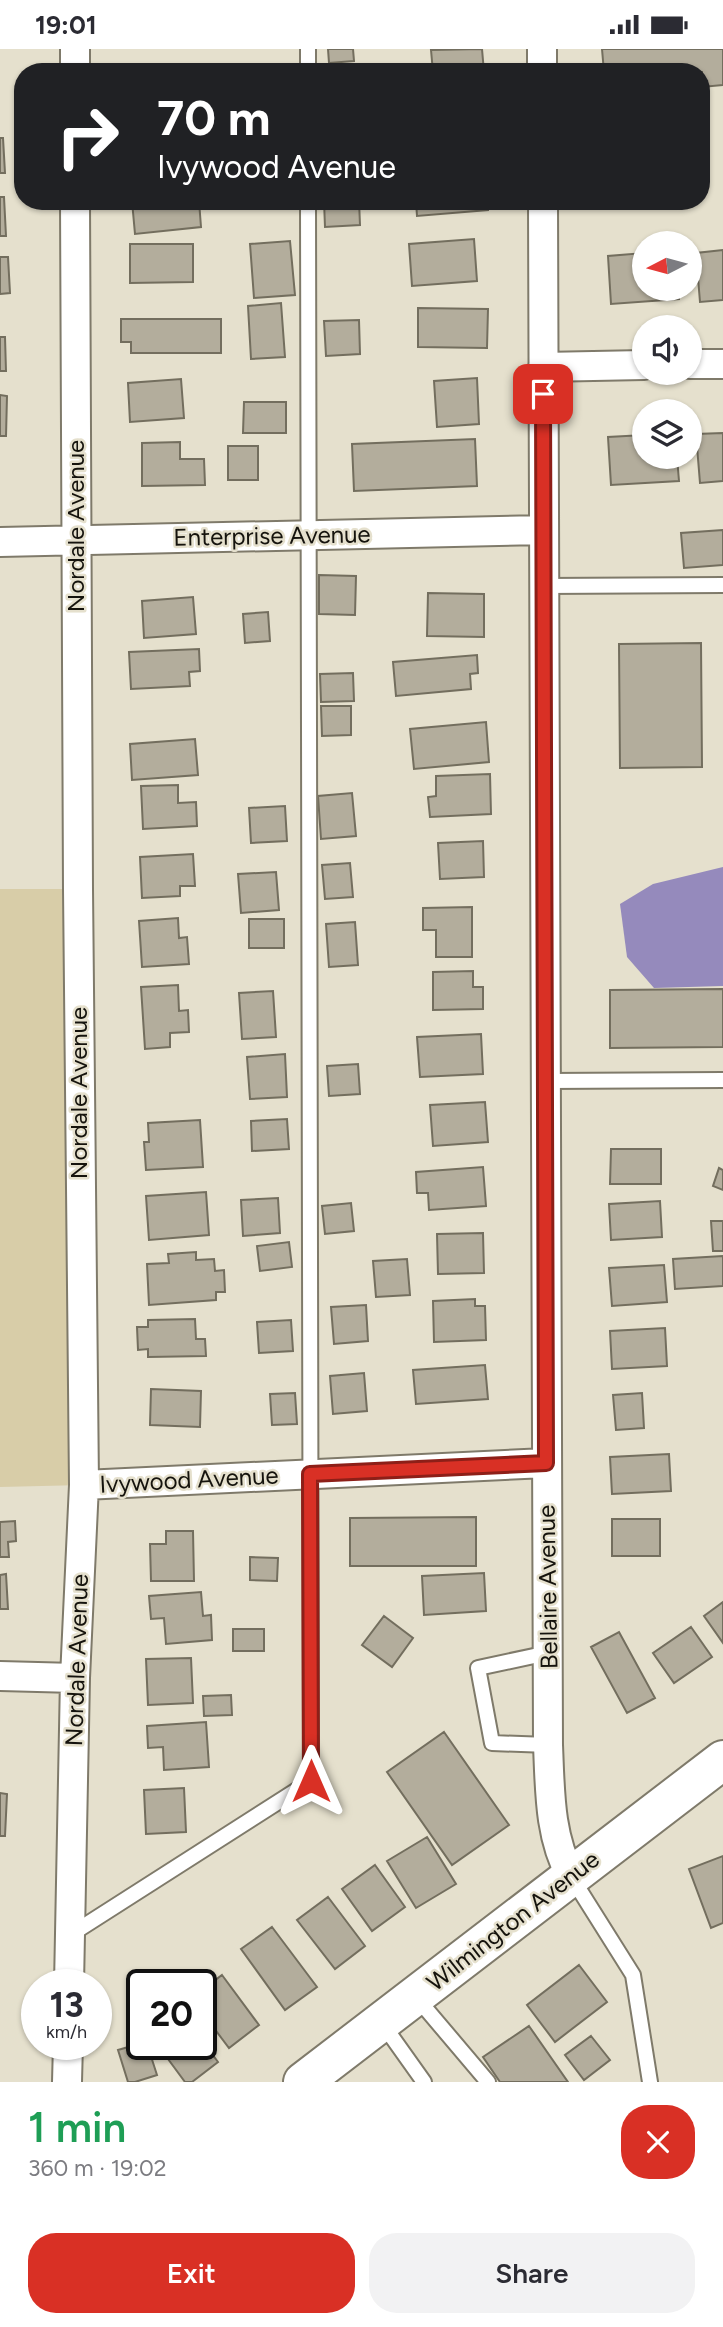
<!DOCTYPE html>
<html lang="en">
<head>
<meta charset="utf-8">
<style>
	:root { --surface:#fff; --page:#f2f2f3; --text:#2b2b33; --muted:#7c7c81; --accent:#d93025 }
	body { margin:0; font-family:Figtree,sans-serif; background:var(--page); color:var(--text); height:100vh; display:flex; flex-direction:column; font-size:26px; white-space:nowrap }
	* { box-sizing:border-box; margin:0 }
	p { font-size:23px; color:var(--muted) }
	.icon { flex:none; width:38px; height:38px; fill:none; stroke:currentColor; stroke-width:2; stroke-linecap:round; stroke-linejoin:round }
	.map { position:relative; height:2033px; overflow:hidden }
	.details { display:flex; flex-direction:column; background:var(--surface); flex:1 }
	.details>* { flex:none }
	.banner { position:absolute; left:14px; top:14px; width:696px; height:147px; border-radius:28px; box-shadow:0 2px 5px #0004; background:#202124; color:#fff; overflow:hidden }
	.needle { width:46px; rotate:264deg }
	.fabs { position:absolute; left:632px; top:182px; display:grid; gap:14px }
	.fabs a { display:grid; place-items:center; width:70px; height:70px; border-radius:50%; background:var(--surface); box-shadow:0 2px 5px #0004; font-size:35px }
	.speed { position:absolute; left:21px; top:1920px; display:flex; gap:14px; font-size:35px; font-weight:700; text-align:center }
	.speed>* { display:grid; place-content:center; width:91px; height:91px; border-radius:50%; background:var(--surface); box-shadow:0 2px 5px #0004; line-height:1 }
	.speed small { font-size:18px; font-weight:400 }
	.speed .limit { border:4px solid #111; border-radius:10px; background:#fff; color:#111 }
	.pin { position:absolute; display:grid; place-items:center; width:60px; height:60px; color:#fff; margin:-30px; border-radius:14px; box-shadow:0 4px 10px #0006 }
	.me { position:absolute; width:77px; margin:-38px; rotate:0deg; stroke-linejoin:round; filter:drop-shadow(0 0 5px #0008) }
	.turn { display:flex; align-items:center; gap:24px; height:147px; padding:0 28px; font-size:32px }
	.turn .icon { width:91px; height:91px; stroke-width:2.5 }
	.turn b { display:block; font-size:49px; line-height:60px }
	.round { display:grid; place-items:center; flex:none; width:74px; height:74px; border-radius:28px; background:var(--page) }
	.headline { display:flex; align-items:center; justify-content:space-between; height:119px; padding:0 28px }
	h1 { font-size:42px; font-weight:600; line-height:52px; color:#1e9e55 }
	.cta { display:flex; gap:14px; margin-top:auto; padding:14px 28px }
	.cta a { flex:1; height:80px; border-radius:28px; background:var(--accent); color:#fff; font-size:28px; font-weight:600; line-height:80px; text-align:center }
	.cta a+a { background:var(--page); color:var(--text) }
	.status { display:flex; justify-content:space-between; align-items:center; height:49px; padding:0 35px; background:var(--surface); direction:ltr }
	.status svg { height:19px; fill:currentColor }
	.map>svg:first-child { display:block }
	.green { fill:#d8cda8 }
	.water { fill:#958abc }
	.building { fill:#b3ad9c; stroke:#736e5e; stroke-width:2 }
	.lines { fill:none; stroke-linecap:round; stroke-linejoin:round }
	.lane-casing { stroke:#7f7a6a; stroke-width:18 }
	.street-casing { stroke:#7f7a6a; stroke-width:32 }
	.primary-casing { stroke:#7f7a6a; stroke-width:42 }
	.lane { stroke:#fff; stroke-width:14 }
	.street { stroke:#fff; stroke-width:28 }
	.primary { stroke:#fff; stroke-width:38 }
	.route-casing { stroke:#8d1f18; stroke-width:18 }
	.route { stroke:#d93025; stroke-width:12 }
	.labels { text-anchor:middle; stroke-width:5; stroke-linejoin:round; paint-order:stroke }
	.street-label { font-size:24px; fill:#15130d; stroke:#e5e0cd }
</style>
</head>
<body>
<div class="status"><b>19:01</b><svg viewBox="0 0 49 12"><path d="M0 12V9h3v3zM5 12V6h3v6zM10 12V3h3v9zM15 12V0h3v12zM26 1h20v11H26zM47 4h2v5h-2z"/></svg></div>
<div class="map">
<svg width="723" height="2033" viewBox="0 0 723 2033">
	<rect width="100%" height="100%" fill="#e5e0cd"/>
	<path class="green" d="M0 840H78L84 1436 0 1438Z"/>
	<path class="water" d="M723 818V937L654 939 627 908 620 855 653 835Z"/>
	<path class="building" d="M328 0H353L354 12 329 14Z
		M482 0 484 23H433L431 1Z
		M602 0H723V36L702 38V23H604Z
		M0 89H3L5 124H0Z
		M0 148H4L6 187H0Z
		M132 152H199L201 178 135 185Z
		M324 152H359L360 176 325 178Z
		M416 152H488V161L417 167Z
		M599 152H646L647 156 600 160Z
		M474 190 477 232 412 237 409 195Z
		M290 192 295 246 254 249 250 195Z
		M130 195H193V233L130 234Z
		M723 201V251L700 253 696 204Z
		M644 204V240H679V250L611 255 608 207Z
		M0 208H8L10 244 0 245Z
		M281 254 285 308 251 310 248 257Z
		M418 259 488 260 487 299 418 298Z
		M121 270H221V304H131V293H121Z
		M359 271 360 305 326 307 324 272Z
		M0 288H5L6 322H0Z
		M477 329 479 375 437 378 434 332Z
		M181 330 184 369 130 373 128 334Z
		M0 346 7 347 6 387H0Z
		M244 353H286V384H243Z
		M723 384V432L700 434 696 385Z
		M644 386V408H677L679 432 611 436 608 388Z
		M475 390 477 437 354 442 352 395Z
		M180 393V410H204L205 436 142 437V394Z
		M228 397H258V431H228Z
		M723 481V516L684 519 681 484Z
		M319 526 356 527 355 566 319 565Z
		M428 544 484 545V588L427 587Z
		M193 548 196 585 144 589 142 552Z
		M268 563 270 592 245 594 243 565Z
		M701 594 702 718 620 719 619 595Z
		M199 600 200 622 189 623 190 637 131 640 129 603Z
		M477 606 478 624 470 625 471 640 396 647 393 613Z
		M353 624 354 652 321 653 320 625Z
		M321 657H351V686L322 687Z
		M486 673 489 713 414 720 410 680Z
		M195 690 198 726 132 731 130 695Z
		M490 725 491 765 430 768 428 748 436 747V727Z
		M178 736V754L196 753 197 777 143 780 141 737Z
		M352 744 356 787 321 790 318 747Z
		M285 757 287 792 251 794 249 759Z
		M483 792 484 828 440 830 438 794Z
		M193 805 195 837H180V847L142 849 140 808Z
		M350 814 353 848 325 850 322 816Z
		M276 823 279 861 241 864 238 825Z
		M472 858V908H436V881H423V859Z
		M178 869 179 889 187 888 189 915 142 918 139 872Z
		M249 870H284V899H249Z
		M355 873 358 916 329 918 326 875Z
		M473 922V938H483V960L433 961V923Z
		M178 936 179 962 188 961 189 983 170 984V998L145 1000 141 938Z
		M723 940V998L610 999V941Z
		M273 942 276 988 242 990 239 944Z
		M481 985 483 1025 420 1028 417 988Z
		M285 1005 287 1048 250 1050 247 1008Z
		M358 1015 360 1045 329 1047 327 1017Z
		M485 1053 488 1093 433 1097 430 1056Z
		M287 1070 289 1100 252 1102 251 1072Z
		M200 1071 203 1118 146 1121 144 1093H149L148 1074Z
		M611 1100H661V1135H610Z
		M483 1118 486 1157 429 1161 428 1144H417L416 1123Z
		M719 1119 723 1121V1141L713 1137Z
		M206 1143 209 1186 149 1191 146 1147Z
		M278 1149 280 1184 243 1187 241 1151Z
		M660 1152 662 1188 611 1191 609 1155Z
		M351 1154 354 1182 325 1185 322 1157Z
		M711 1172H723V1202H713Z
		M483 1184 484 1224 438 1225 437 1185Z
		M289 1193 292 1218 260 1222 257 1197Z
		M196 1203V1211L214 1210 215 1222 224 1221 225 1243H216V1251L149 1256 147 1215 169 1214 168 1205Z
		M723 1207V1237L675 1240 673 1210Z
		M407 1210 410 1246 376 1248 373 1212Z
		M664 1216 667 1253 612 1257 609 1219Z
		M475 1250V1257H485L486 1291 434 1293 433 1252Z
		M366 1256 368 1292 334 1295 331 1258Z
		M195 1270 196 1290H205L206 1307 148 1308V1300L138 1301 137 1278H148V1271Z
		M291 1271 293 1302 259 1304 257 1273Z
		M665 1279 667 1317 612 1320 610 1282Z
		M485 1316 488 1350 416 1355 413 1321Z
		M364 1324 367 1362 333 1365 330 1327Z
		M151 1340 201 1342 200 1378 150 1376Z
		M295 1344 297 1375 272 1376 270 1345Z
		M642 1344 644 1379 616 1381 613 1346Z
		M669 1405 671 1442 612 1445 610 1408Z
		M476 1468V1517H350V1469Z
		M612 1470H660V1507H612Z
		M15 1472 16 1492 8 1493 9 1508H0V1473Z
		M166 1482H193L194 1532H151L150 1495H166Z
		M250 1508 278 1509 277 1532 250 1531Z
		M484 1524 486 1562 424 1566 422 1527Z
		M6 1525 8 1560H0V1526Z
		M201 1543 203 1567 211 1566 212 1591 166 1595 164 1569 151 1570 149 1547Z
		M723 1553V1594L704 1567Z
		M384 1567 413 1589 392 1618 362 1596Z
		M691 1578 712 1608 674 1634 653 1604Z
		M233 1580H264V1602H233Z
		M619 1583 655 1649 627 1664 591 1598Z
		M191 1609 193 1654 148 1656 146 1610Z
		M231 1646 232 1666 204 1667 203 1647Z
		M206 1673 209 1718 164 1721 163 1698 148 1699 147 1677Z
		M444 1683 509 1776 452 1816 387 1723Z
		M184 1739 186 1783 146 1785 144 1741Z
		M0 1744 7 1745 5 1787H0Z
		M427 1788 456 1835 416 1859 387 1812Z
		M723 1807V1874L711 1879 689 1820Z
		M375 1816 405 1858 372 1882 342 1840Z
		M328 1848 365 1897 335 1920 297 1871Z
		M272 1878 317 1938 285 1961 241 1900Z
		M579 1916 607 1953 555 1993 527 1956Z
		M222 1926 259 1976 229 1999 201 1962V1942Z
		M529 1977 568 2033H500L483 2008Z
		M591 1987 610 2011 584 2031 565 2006Z
		M201 1990 218 2013 192 2033H185L157 1995H201Z
		M142 1994 147 1995 157 2026 135 2033H128L118 2001Z"/>
	<g class="lines">
		<defs>
			<path id="lane" d="M308 0V23
				M544 537 723 536
				M547 1032 723 1031
				M548 1696 492 1694 478 1619 548 1604
				M572 1829 633 1926 650 2033
				M70 1886 311 1732 308 152
				M416 1948 488 2033
				M382 1974 424 2033"/>
			<path id="street" d="M542 0V23
				M75 23V0
				M543 152 548 1696C550 1741 549 1787 571 1827
				M690 315H723
				M543 318 644 316
				M0 493 543 481
				M84 1436 546 1414
				M0 1627 75 1629
				M69 1936 75 1629 84 1436 78 840 75 152
				M67 2033 68 1995"/>
			<path id="primary" d="M303 2033 723 1711"/>
		</defs>
		<use href="#lane" class="lane-casing"/>
		<use href="#street" class="street-casing"/>
		<use href="#primary" class="primary-casing"/>
		<use href="#lane" class="lane"/>
		<use href="#street" class="street"/>
		<use href="#primary" class="primary"/>
	</g>
	<g class="lines">
		<defs>
			<path id="route" d="M311 1732 310 1425 546 1414 543 345"/>
		</defs>
		<use href="#route" class="route-casing"/>
		<use href="#route" class="route"/>
	</g>
	<g class="labels">
		<g class="street-label">
			<text transform="translate(76 477) rotate(-90)" y="8">Nordale Avenue</text>
			<text transform="translate(272 487) rotate(-1)" y="8">Enterprise Avenue</text>
			<text transform="translate(79 1044) rotate(-90)" y="8">Nordale Avenue</text>
			<text transform="translate(189 1431) rotate(-3)" y="8">Ivywood Avenue</text>
			<text transform="translate(548 1538) rotate(-91)" y="8">Bellaire Avenue</text>
			<text transform="translate(77 1611) rotate(-88)" y="8">Nordale Avenue</text>
			<text transform="translate(513 1872) rotate(-38)" y="8">Wilmington Avenue</text>
		</g>
	</g>
</svg>
<div class="fabs">
<a><svg class="needle" viewBox="-14 -14 28 28"><path d="M0-13l5 13h-10z" fill="#e53935"/><path d="M0 13l5-13h-10z" fill="#7c7c81"/></svg></a>
<a><svg class="icon" aria-label="sound" viewBox="0 0 24 24"><path d="M4 9h4l5-4v14l-5-4H4zM17 9q2 3 0 6"/></svg></a>
<a><svg class="icon" aria-label="layers" viewBox="0 0 24 24"><path d="M12 4l9 5-9 5-9-5zM3 14l9 5 9-5"/></svg></a>
</div>
<div class="speed"><div>13<small>km/h</small></div><div class="limit">20</div></div>
<div class="pin" style="left:543px;top:345px;background:#d93025"><svg class="icon" aria-label="arrive" viewBox="0 0 24 24"><path d="M6 21V4h12l-3 4 3 4H6"/></svg></div>
<svg class="me" style="left:311px;top:1732px" viewBox="-20 -20 40 40"><path d="M0-17L14 15 0 8-14 15z" fill="#d93025" stroke="#fff" stroke-width="4"/></svg>
<div class="banner">
<div class="turn"><svg class="icon" aria-label="right" viewBox="0 0 24 24"><path d="M7 20v-9h11M14 6l5 5-5 5"/></svg><div><b>70 m</b>Ivywood Avenue</div></div>
</div>
</div>
<section class="details">
<div class="headline"><div><h1>1 min</h1><p>360 m · 19:02</p></div><a class="round" style="background:#d93025;color:#fff"><svg class="icon" aria-label="close" viewBox="0 0 24 24"><path d="M6 6l12 12M18 6L6 18"/></svg></a></div>
<div class="cta"><a>Exit</a><a>Share</a></div>
</section>
</body>
</html>
